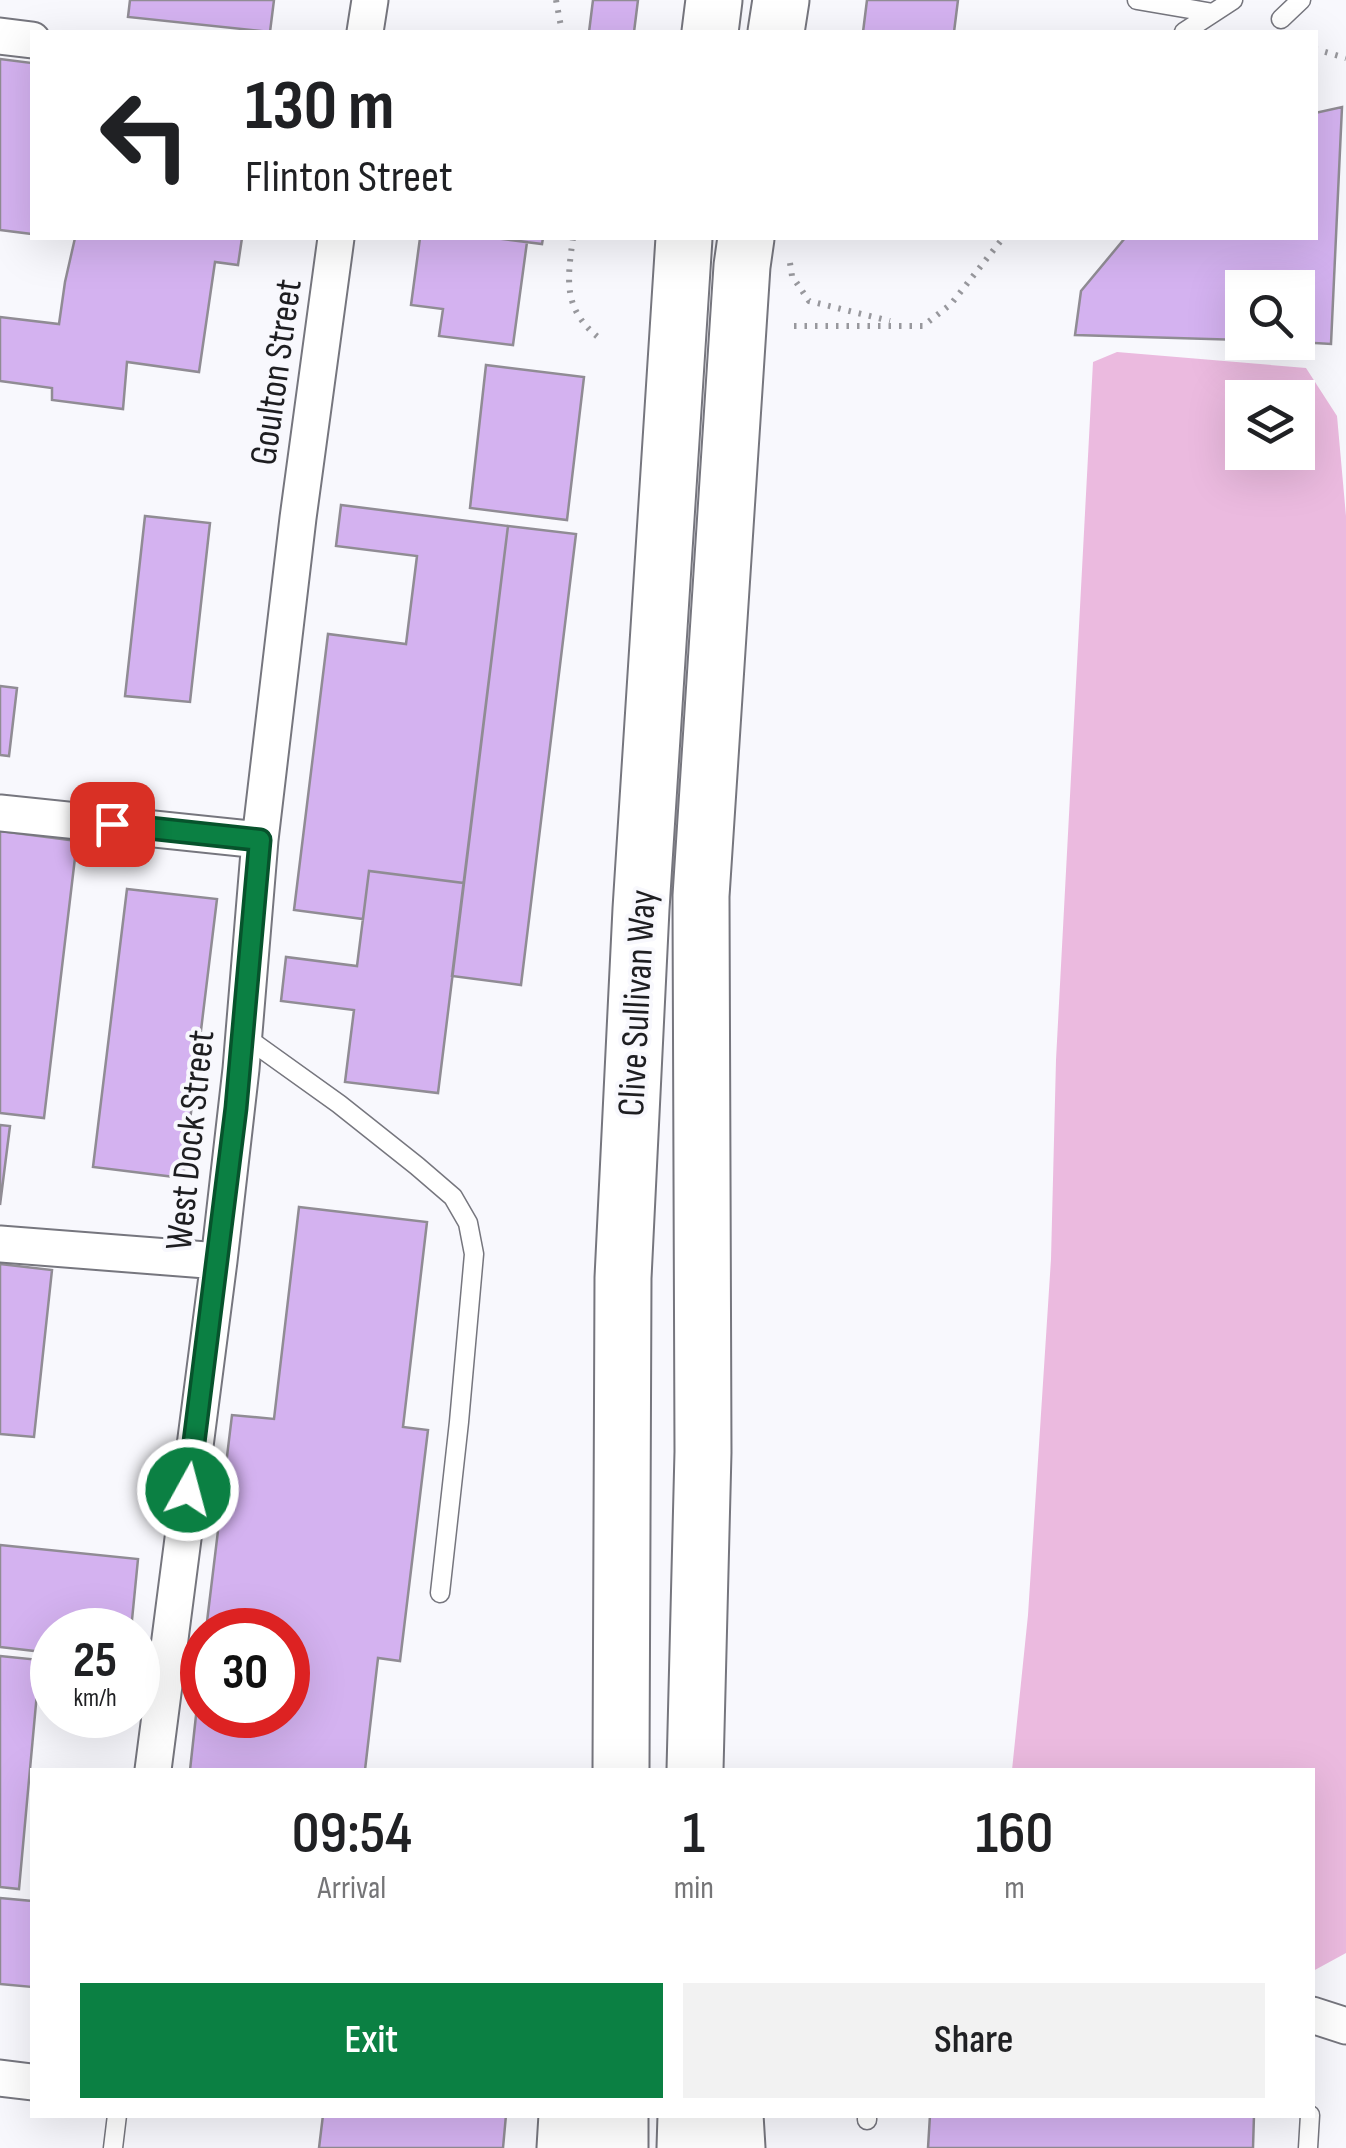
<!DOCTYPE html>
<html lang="en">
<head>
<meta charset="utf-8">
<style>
	:root { --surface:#fff; --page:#f2f2f2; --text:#202124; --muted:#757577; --accent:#0b8043 }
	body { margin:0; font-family:"Sofia Sans Condensed",sans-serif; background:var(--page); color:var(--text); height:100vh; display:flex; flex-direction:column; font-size:38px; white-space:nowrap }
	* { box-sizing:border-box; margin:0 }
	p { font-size:32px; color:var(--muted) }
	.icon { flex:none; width:55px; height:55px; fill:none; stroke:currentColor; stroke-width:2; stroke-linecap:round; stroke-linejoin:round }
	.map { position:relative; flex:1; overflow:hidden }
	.sheet { position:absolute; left:30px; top:1768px; width:1285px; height:350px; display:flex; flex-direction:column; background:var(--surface); border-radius:0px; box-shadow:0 10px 40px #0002 }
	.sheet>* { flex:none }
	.banner { position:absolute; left:30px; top:30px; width:1288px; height:210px; border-radius:0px; box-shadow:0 10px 40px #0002; background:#fff; color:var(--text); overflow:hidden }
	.tools { position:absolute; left:1225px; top:270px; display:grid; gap:20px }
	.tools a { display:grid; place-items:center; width:90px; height:90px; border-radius:0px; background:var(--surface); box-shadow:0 10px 40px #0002; font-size:50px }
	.speed { position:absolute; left:30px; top:1608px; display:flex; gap:20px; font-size:50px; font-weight:700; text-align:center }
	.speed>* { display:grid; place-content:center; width:130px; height:130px; border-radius:50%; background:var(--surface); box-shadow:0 10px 40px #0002; line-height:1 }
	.speed small { font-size:25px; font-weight:400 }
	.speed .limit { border:15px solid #d22; background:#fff; color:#111 }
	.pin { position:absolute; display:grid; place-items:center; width:85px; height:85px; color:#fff; margin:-42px; border-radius:20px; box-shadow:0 5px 15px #0006 }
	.me { position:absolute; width:110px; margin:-55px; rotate:7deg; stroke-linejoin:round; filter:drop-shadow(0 0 8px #0008) }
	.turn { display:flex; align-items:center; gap:35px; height:210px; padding:0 50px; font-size:45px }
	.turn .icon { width:130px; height:130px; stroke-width:2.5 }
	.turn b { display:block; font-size:70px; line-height:85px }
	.eta { display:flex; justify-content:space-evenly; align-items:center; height:170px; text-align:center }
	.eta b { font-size:60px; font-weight:600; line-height:70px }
	.button { display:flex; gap:20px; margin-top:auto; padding:20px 50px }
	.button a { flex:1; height:115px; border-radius:0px; background:var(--accent); color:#fff; font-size:40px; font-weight:600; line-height:115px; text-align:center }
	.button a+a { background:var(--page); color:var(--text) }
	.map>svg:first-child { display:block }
	.green { fill:#ebbadf; fill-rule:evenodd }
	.building { fill:#d4b2f0; stroke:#908c94; stroke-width:2.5 }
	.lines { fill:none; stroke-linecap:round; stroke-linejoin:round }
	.lane-casing { stroke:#76767e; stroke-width:21 }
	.street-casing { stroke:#76767e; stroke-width:39 }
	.highway-casing { stroke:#76767e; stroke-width:59 }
	.path { stroke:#98989d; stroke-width:6; stroke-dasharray:2.5 8; stroke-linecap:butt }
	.lane { stroke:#fff; stroke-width:18 }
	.street { stroke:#fff; stroke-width:35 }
	.highway { stroke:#fff; stroke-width:55 }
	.route-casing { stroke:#07532c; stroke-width:25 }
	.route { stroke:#0b8043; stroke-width:18 }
	.labels { text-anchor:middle; stroke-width:8; stroke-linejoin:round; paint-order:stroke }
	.street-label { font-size:38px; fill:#1e1e21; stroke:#f8f8fd }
</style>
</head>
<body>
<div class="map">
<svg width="1346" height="2148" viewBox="0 0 1346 2148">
	<rect width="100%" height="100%" fill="#f8f8fd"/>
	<path class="green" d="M1117 352 1306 368 1337 416 1346 516V1953L1313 1971 1312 1770H1012L1028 1615 1051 1259 1056 1060 1093 362ZM1242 398H1298V452H1242Z"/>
	<path class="building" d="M130 0H274L270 32 128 17Z
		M593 0H638L634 32H589Z
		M867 0H958L954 32H863Z
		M0 59 32 63V234L0 230Z
		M1342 107 1331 344 1298 342V288H1242V340L1075 335 1081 291 1125 238H1315V113Z
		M75 238H242L238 265 215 262 199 372 127 362 123 409 52 400V388L0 381V317L59 324 65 282Z
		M420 238H495L527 242 513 345 439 336 443 309 411 305Z
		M495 238H543L542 244Z
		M486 365 584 377 567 520 470 508Z
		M341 505 508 526 464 883 369 871 363 919 294 910 328 634 406 644 417 556 336 546Z
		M145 516 210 523 190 702 125 696Z
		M508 526 576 534 521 985 452 976Z
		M0 686 17 688 9 756 0 755Z
		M0 831 77 841 44 1118 0 1113Z
		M369 871 464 883 438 1093 345 1082 354 1010 281 1001 286 957 357 966Z
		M127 889 217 899 183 1178 93 1167Z
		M0 1125 10 1126 0 1205Z
		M299 1207 427 1222 403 1427 428 1430 400 1661 378 1658 365 1770H190L202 1661V1715H288V1630H206L232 1415 274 1419Z
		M0 1264 52 1270 34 1437 0 1434Z
		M0 1545 138 1559 131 1630H52V1653L0 1647Z
		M0 1656 40 1660 19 1889 0 1887Z
		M0 1898 32 1901V1987L0 1984Z
		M323 2115H506L503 2148H319Z
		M930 2115H1254L1253 2148H928Z"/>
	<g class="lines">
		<defs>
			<path id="lane" d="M1137 0 1213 13
				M1281 19 1301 0
				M1184 32 1233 0
				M244 1036 339 1104 417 1166 453 1197 468 1223 474 1254 459 1422 440 1593
				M867 2120V2115
				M113 2148 117 2115
				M1308 2148 1310 2115"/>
			<path id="street" d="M365 32 370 0
				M0 36 32 40
				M0 813 260 840
				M0 1244 219 1261
				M153 1770 219 1261 241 1069 260 840 298 518 336 238
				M1312 2015 1346 2026
				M0 2078 32 2082"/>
			<path id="highway" d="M710 32 714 0
				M776 32 781 0
				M621 1770 623 1278 641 909 684 238
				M695 1770 703 1452 701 896 742 266 746 238
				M735 2115 737 2148
				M565 2148 567 2115
				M620 2148V2115
				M685 2148 686 2115"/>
		</defs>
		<use href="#lane" class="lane-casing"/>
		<use href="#street" class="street-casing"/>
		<use href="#highway" class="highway-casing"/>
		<path class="path" d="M556 0 562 32
			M1315 49 1346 58
			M573 238C567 281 563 309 599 338
			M790 263 792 276 809 301 890 321
			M794 326H923L951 304 1003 238"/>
		<use href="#lane" class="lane"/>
		<use href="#street" class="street"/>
		<use href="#highway" class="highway"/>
	</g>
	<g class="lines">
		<defs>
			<path id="route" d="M112 824 260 840 236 1108 188 1490"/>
		</defs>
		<use href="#route" class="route-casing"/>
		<use href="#route" class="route"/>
	</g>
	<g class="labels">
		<g class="street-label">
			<text transform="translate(275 372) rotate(-82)" y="13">Goulton Street</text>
			<text transform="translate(636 1003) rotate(-87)" y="13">Clive Sullivan Way</text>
			<text transform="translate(189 1140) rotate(-84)" y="13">West Dock Street</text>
		</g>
	</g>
</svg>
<div class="tools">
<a><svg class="icon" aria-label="search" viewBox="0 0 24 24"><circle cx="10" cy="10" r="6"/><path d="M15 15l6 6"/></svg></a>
<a><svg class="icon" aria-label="layers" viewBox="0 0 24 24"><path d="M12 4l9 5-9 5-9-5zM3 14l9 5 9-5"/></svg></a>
</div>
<div class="speed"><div>25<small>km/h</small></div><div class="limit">30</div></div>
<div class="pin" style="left:112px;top:824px;background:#d93025"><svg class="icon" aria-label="arrive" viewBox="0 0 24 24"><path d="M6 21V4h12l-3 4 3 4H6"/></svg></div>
<svg class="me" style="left:188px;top:1490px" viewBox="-20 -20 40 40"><circle r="17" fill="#0b8043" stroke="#fff" stroke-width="3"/><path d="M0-11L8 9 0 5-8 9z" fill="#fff"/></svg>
<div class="banner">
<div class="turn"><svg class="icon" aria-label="left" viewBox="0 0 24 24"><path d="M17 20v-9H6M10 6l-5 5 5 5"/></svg><div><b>130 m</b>Flinton Street</div></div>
</div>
<section class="sheet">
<div class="eta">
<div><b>09:54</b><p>Arrival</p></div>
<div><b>1</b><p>min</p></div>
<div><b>160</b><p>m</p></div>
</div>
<div class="button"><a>Exit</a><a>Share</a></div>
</section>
</div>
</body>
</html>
